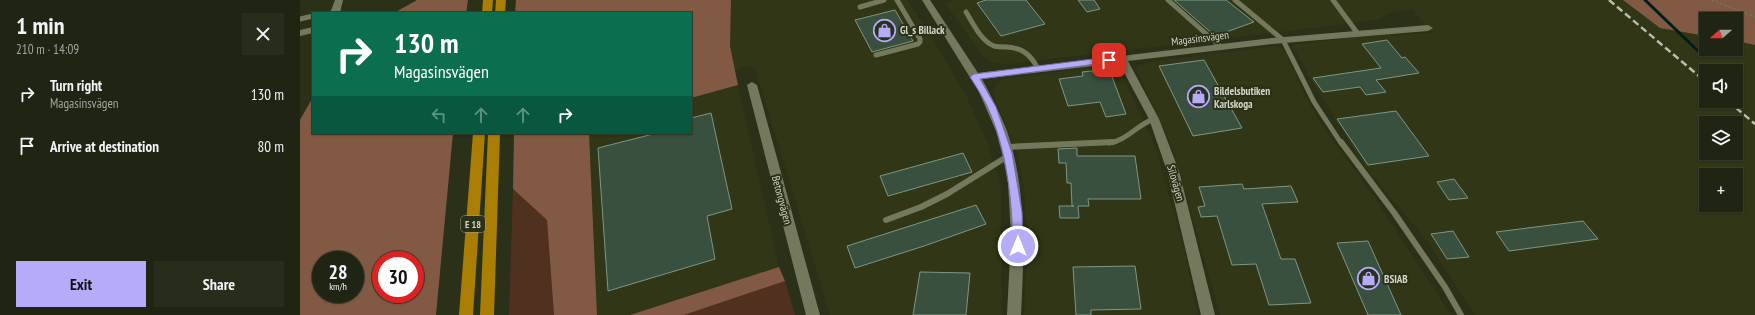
<!DOCTYPE html>
<html lang="en">
<head>
<meta charset="utf-8">
<style>
	:root { --surface:#202412; --page:#282c1b; --text:#f1f3f6; --muted:#a2a49f; --line:#3d4132; --accent:#b4acf9 }
	body { margin:0; font-family:"PT Sans Narrow",sans-serif; background:var(--page); color:var(--text); height:100vh; display:flex; flex-direction:column; font-size:15px; white-space:nowrap }
	* { box-sizing:border-box; margin:0 }
	p { font-size:13px; color:var(--muted) }
	.icon { flex:none; width:22px; height:22px; fill:none; stroke:currentColor; stroke-width:2; stroke-linecap:round; stroke-linejoin:round }
	.map { position:relative; flex:1; overflow:hidden }
	.panel { display:flex; flex-direction:column; background:var(--surface); width:300px }
	.panel>* { flex:none }
	.guide { position:absolute; left:12px; top:12px; width:380px; height:122px; border-radius:0px; box-shadow:0 1px 3px #0004,0 0 0 1px var(--line); background:#0b6e4f; color:#fff; overflow:hidden }
	.needle { width:26px; rotate:250deg }
	.controls { position:absolute; left:1399px; top:12px; display:grid; gap:8px }
	.controls a { display:grid; place-items:center; width:44px; height:44px; border-radius:0px; background:var(--surface); box-shadow:0 1px 3px #0004,0 0 0 1px var(--line); font-size:20px }
	.speed { position:absolute; left:12px; top:251px; display:flex; gap:8px; font-size:20px; font-weight:700; text-align:center }
	.speed>* { display:grid; place-content:center; width:52px; height:52px; border-radius:50%; background:var(--surface); box-shadow:0 1px 3px #0004,0 0 0 1px var(--line); line-height:1 }
	.speed small { font-size:10px; font-weight:400 }
	.speed .limit { border:6px solid #d22; background:#fff; color:#111 }
	.pin { position:absolute; display:grid; place-items:center; width:34px; height:34px; color:#fff; margin:-17px; border-radius:8px; box-shadow:0 2px 6px #0006 }
	.me { position:absolute; width:44px; margin:-22px; rotate:0deg; stroke-linejoin:round; filter:drop-shadow(0 0 3px #0008) }
	.turn { display:flex; align-items:center; gap:14px; height:84px; padding:0 16px; font-size:18px }
	.turn .icon { width:52px; height:52px; stroke-width:2.5 }
	.turn b { display:block; font-size:28px; line-height:34px }
	.lanes { display:flex; align-items:center; height:38px; padding:0 16px; background:#0003; justify-content:center; gap:20px; direction:ltr }
	.lanes .off { opacity:.35 }
	.round { display:grid; place-items:center; flex:none; width:42px; height:42px; border-radius:0px; background:var(--page) }
	.headline { display:flex; align-items:center; justify-content:space-between; height:68px; padding:0 16px }
	h1 { font-size:24px; font-weight:800; line-height:30px }
	.button { display:flex; gap:8px; margin-top:auto; padding:8px 16px }
	.button a { flex:1; height:46px; border-radius:0px; background:var(--accent); color:#111; font-size:16px; font-weight:800; line-height:46px; text-align:center }
	.button a+a { background:var(--page); color:var(--text) }
	ul { padding:0; list-style:none }
	li { display:flex; align-items:center; gap:12px; height:52px; padding:0 16px }
	li div { flex:1 }
	li b { display:block; font-size:15px }
	li em { font-style:normal }
	main { display:flex; flex:1; min-height:0 }
	.map>svg:first-child { display:block }
	.built { fill:#303616; fill-rule:evenodd }
	.green { fill:#50301f }
	.forest { fill:#825a44; fill-rule:evenodd }
	.lines { fill:none; stroke-linecap:round; stroke-linejoin:round }
	.stream { stroke:#001e1b; stroke-width:3 }
	.building { fill:#39503f; stroke:#7e9783 }
	.path { stroke:#6f735f; stroke-width:2; stroke-dasharray:2 2.5; stroke-linecap:butt }
	.lane-far1 { stroke:#74795e; stroke-width:5 }
	.lane { stroke:#74795e; stroke-width:6 }
	.street { fill:#74795e; fill-rule:evenodd }
	.highway { fill:#aa7e02; fill-rule:evenodd }
	.rail { stroke:#b9bcad; stroke-width:2.5; stroke-dasharray:7 3.5; stroke-linecap:butt }
	.route { fill:#b4acf9; stroke:#7570a2 }
	.labels { text-anchor:middle; stroke-width:4; stroke-linejoin:round; paint-order:stroke }
	.shield { fill:#2b3018; stroke:#a1a493; stroke-width:1 }
	.shield-label { font-size:10px; font-weight:bold; fill:#d3d6c8 }
	.poi-label { font-size:11px; font-weight:bold; fill:#d3d6c8; stroke:#2b3018; text-anchor:start }
	.street-label { font-size:11px; fill:#d3d6c8; stroke:#2b3018 }
</style>
</head>
<body>
<main>
<section class="panel">
<div class="headline"><div><h1>1 min</h1><p>210 m · 14:09</p></div><a class="round"><svg class="icon" aria-label="close" viewBox="0 0 24 24"><path d="M6 6l12 12M18 6L6 18"/></svg></a></div>
<ul>
<li><svg class="icon" aria-label="right" viewBox="0 0 24 24"><path d="M7 20v-9h11M14 6l5 5-5 5"/></svg><div><b>Turn right</b><p>Magasinsvägen</p></div><em>130 m</em></li>
<li><svg class="icon" aria-label="arrive" viewBox="0 0 24 24"><path d="M6 21V4h12l-3 4 3 4H6"/></svg><div><b>Arrive at destination</b></div><em>80 m</em></li>
</ul>
<div class="button"><a>Exit</a><a>Share</a></div>
</section>
<div class="map">
<svg width="1455" height="315" viewBox="0 0 1455 315">
	<rect width="100%" height="100%" fill="#2b3018"/>
	<path class="built" d="M431 0H607L629 32 666 95 688 144 701 188 702 315H530L455 68 446 66 435 70 430 46Z
		M657 0H1323L1360 28 1406 36V49H1436V41L1455 45V315H1175L1127 241 1065 167 1015 87 992 45 1054 37 1132 33 1112 9 1088 13 1080 19 1039 25 708 64 692 63 681 54 645 3ZM1406 71H1436V101H1406ZM1406 123H1436V153H1406ZM1406 175H1436V205H1406Z
		M977 46 983 49 1016 116 1079 204 1151 315H920L874 151 836 69 839 65 854 61Z
		M802 66 811 67 819 72 823 76 855 146 885 252 898 315H724L727 242 724 188 717 152 693 95 696 82 709 78Z
		M438 85 479 267 330 315H297L289 133H391V98Z"/>
	<path class="green" d="M213 189 247 220 254 315H209Z
		M485 281 495 315H384Z"/>
	<path class="forest" d="M117 0H168L166 13H94Z
		M216 0H431L430 46 438 85 391 98V13H215Z
		M1323 0H1455V45L1436 41V19H1406V36L1360 28Z
		M13 97V133H153L136 315H0V120ZM21 260H55V294H21ZM81 260H115V294H81Z
		M214 133H289L297 315H254L247 220 213 189Z
		M479 267 485 281 384 315H330Z"/>
	<g class="lines">
		<path class="stream" d="M1345 0 1397 50"/>
	</g>
	<path class="building" d="M686 0H726L745 24 701 36 677 3Z
		M778 0H794L800 9 787 12Z
		M874 0H926L954 22 915 36Z
		M595 10 613 41 572 52 555 20Z
		M1087 40 1102 58 1105 57 1119 73 1076 80 1086 92 1066 95 1060 87 1023 92 1013 78 1081 68 1062 44Z
		M904 60 942 128 893 136 859 66Z
		M801 70 803 75 811 74 826 114 806 117 800 102 768 106 759 79 783 76 782 72Z
		M1096 111 1129 156 1068 165 1037 119Z
		M411 113 432 209 407 216 415 259 308 291 298 148 357 133H391V118Z
		M777 148V156H835L841 199H788L789 206H778L779 218H760L759 206H774H772L771 183H767L766 163H759L758 149Z
		M663 153 672 172 588 196 580 176Z
		M1154 179 1168 198 1149 200 1137 182Z
		M942 184 944 189 991 186 998 202 962 204 981 259H995L1011 303 969 305 956 264 932 265 917 216 901 217 898 207 905 206 899 187Z
		M676 205 686 224 624 246 555 268 547 246Z
		M1283 221 1298 239 1209 251 1196 232Z
		M1153 231 1169 257 1147 259 1131 234Z
		M1068 241 1101 315H1068L1037 243Z
		M835 266 841 309 791 310V315H776L773 267Z
		M620 272 670 273 666 315H613Z"/>
	<g class="lines">
		<path class="path" d="M1412 0 1455 17"/>
		<path class="lane-far1" d="M868 0 921 47
			M935 0 983 40 1014 102 1041 143
			M1033 0 1058 34
			M560 7 584 0
			M666 12C673 23 681 41 694 46 698 47 702 47 707 47 723 48 731 55 738 69
			M0 19 13 16
			M576 55 618 44 620 42V39L597 0
			M809 143C826 141 838 124 854 119"/>
		<path class="lane" d="M1041 142 1095 214 1145 287 1161 315
			M706 147 813 142
			M586 220 621 207 647 194 708 156"/>
		<path class="street" d="M35 0H43L40 13H30Z
			M622 0H630L678 73 972 38 1128 25 1133 28 1128 31 972 44 828 61 859 119 879 171 915 315H901L867 171 849 119 819 63 682 79C691 96 700 113 707 131 727 190 724 254 721 315H707L711 236 708 183 703 157 696 131 679 92Z
			M13 27V33L0 36V30Z
			M452 82 457 85 520 315H506L447 85Z"/>
		<path class="highway" d="M183 0H193L192 13H182Z
			M196 0H206L205 13H195Z
			M173 133H185L173 315H159Z
			M188 133H200L194 315H180Z"/>
		<path class="rail" d="M1309 0 1406 82
			M1428 101 1455 124"/>
	</g>
	<path class="route" d="M809 57 813 60 812 62 680 79 696 107 712 153 722 212 723 246 721 249H714L713 246C712 200 707 149 687 106 682 96 676 86 670 77L674 74Z"/>
	<defs>
		<symbol id="shop-ring" viewBox="-11 -11 22 22"><circle r="9.5" fill="#2b3018" stroke="#b4acf9" stroke-width="1.5"/><path d="M-5-2.5h2.3a2.7 3.5 0 0 1 5.4 0H5L5.5 6h-11ZM-1.5-2.5h3a1.5 2.3 0 0 0-3 0Z" fill="#b4acf9"/></symbol>
	</defs>
	<g fill-rule="evenodd">
		<use href="#shop-ring" x="572" y="18" width="25" height="25"/>
		<use href="#shop-ring" x="886" y="84" width="25" height="25"/>
		<use href="#shop-ring" x="1056" y="266" width="25" height="25"/>
	</g>
	<g class="labels">
		<rect class="shield" x="161" y="216" width="24" height="16" rx="3"/>
		<g class="shield-label">
			<text x="173" y="228">E 18</text>
		</g>
		<g class="poi-label">
			<text x="600" y="34">Gl_s Billack</text>
			<text x="914" y="95">Bildelsbutiken<tspan x="914" dy="13">Karlskoga</tspan></text>
			<text x="1084" y="283">BSIAB</text>
		</g>
		<g class="street-label">
			<text transform="translate(900 38) rotate(-7)" y="4">Magasinsvägen</text>
			<text transform="translate(876 183) rotate(74)" y="4">Silovägen</text>
			<text transform="translate(482 200) rotate(75)" y="4">Betongvägen</text>
		</g>
	</g>
</svg>
<div class="controls">
<a><svg class="needle" viewBox="-14 -14 28 28"><path d="M0-13l5 13h-10z" fill="#e53935"/><path d="M0 13l5-13h-10z" fill="#a2a49f"/></svg></a>
<a><svg class="icon" aria-label="sound" viewBox="0 0 24 24"><path d="M4 9h4l5-4v14l-5-4H4zM17 9q2 3 0 6"/></svg></a>
<a><svg class="icon" aria-label="layers" viewBox="0 0 24 24"><path d="M12 4l9 5-9 5-9-5zM3 14l9 5 9-5"/></svg></a>
<a>+</a>
</div>
<div class="speed"><div>28<small>km/h</small></div><div class="limit">30</div></div>
<div class="pin" style="left:809px;top:60px;background:#d93025"><svg class="icon" aria-label="arrive" viewBox="0 0 24 24"><path d="M6 21V4h12l-3 4 3 4H6"/></svg></div>
<svg class="me" style="left:718px;top:246px" viewBox="-20 -20 40 40"><circle r="17" fill="#b4acf9" stroke="#fff" stroke-width="3"/><path d="M0-11L8 9 0 5-8 9z" fill="#fff"/></svg>
<div class="guide">
<div class="turn"><svg class="icon" aria-label="right" viewBox="0 0 24 24"><path d="M7 20v-9h11M14 6l5 5-5 5"/></svg><div><b>130 m</b>Magasinsvägen</div></div>
<div class="lanes"><svg class="icon off" aria-label="left" viewBox="0 0 24 24"><path d="M17 20v-9H6M10 6l-5 5 5 5"/></svg><svg class="icon off" aria-label="ahead" viewBox="0 0 24 24"><path d="M12 20V5M6 11l6-6 6 6"/></svg><svg class="icon off" aria-label="ahead" viewBox="0 0 24 24"><path d="M12 20V5M6 11l6-6 6 6"/></svg><svg class="icon" aria-label="right" viewBox="0 0 24 24"><path d="M7 20v-9h11M14 6l5 5-5 5"/></svg></div>
</div>
</div>
</main>
</body>
</html>
